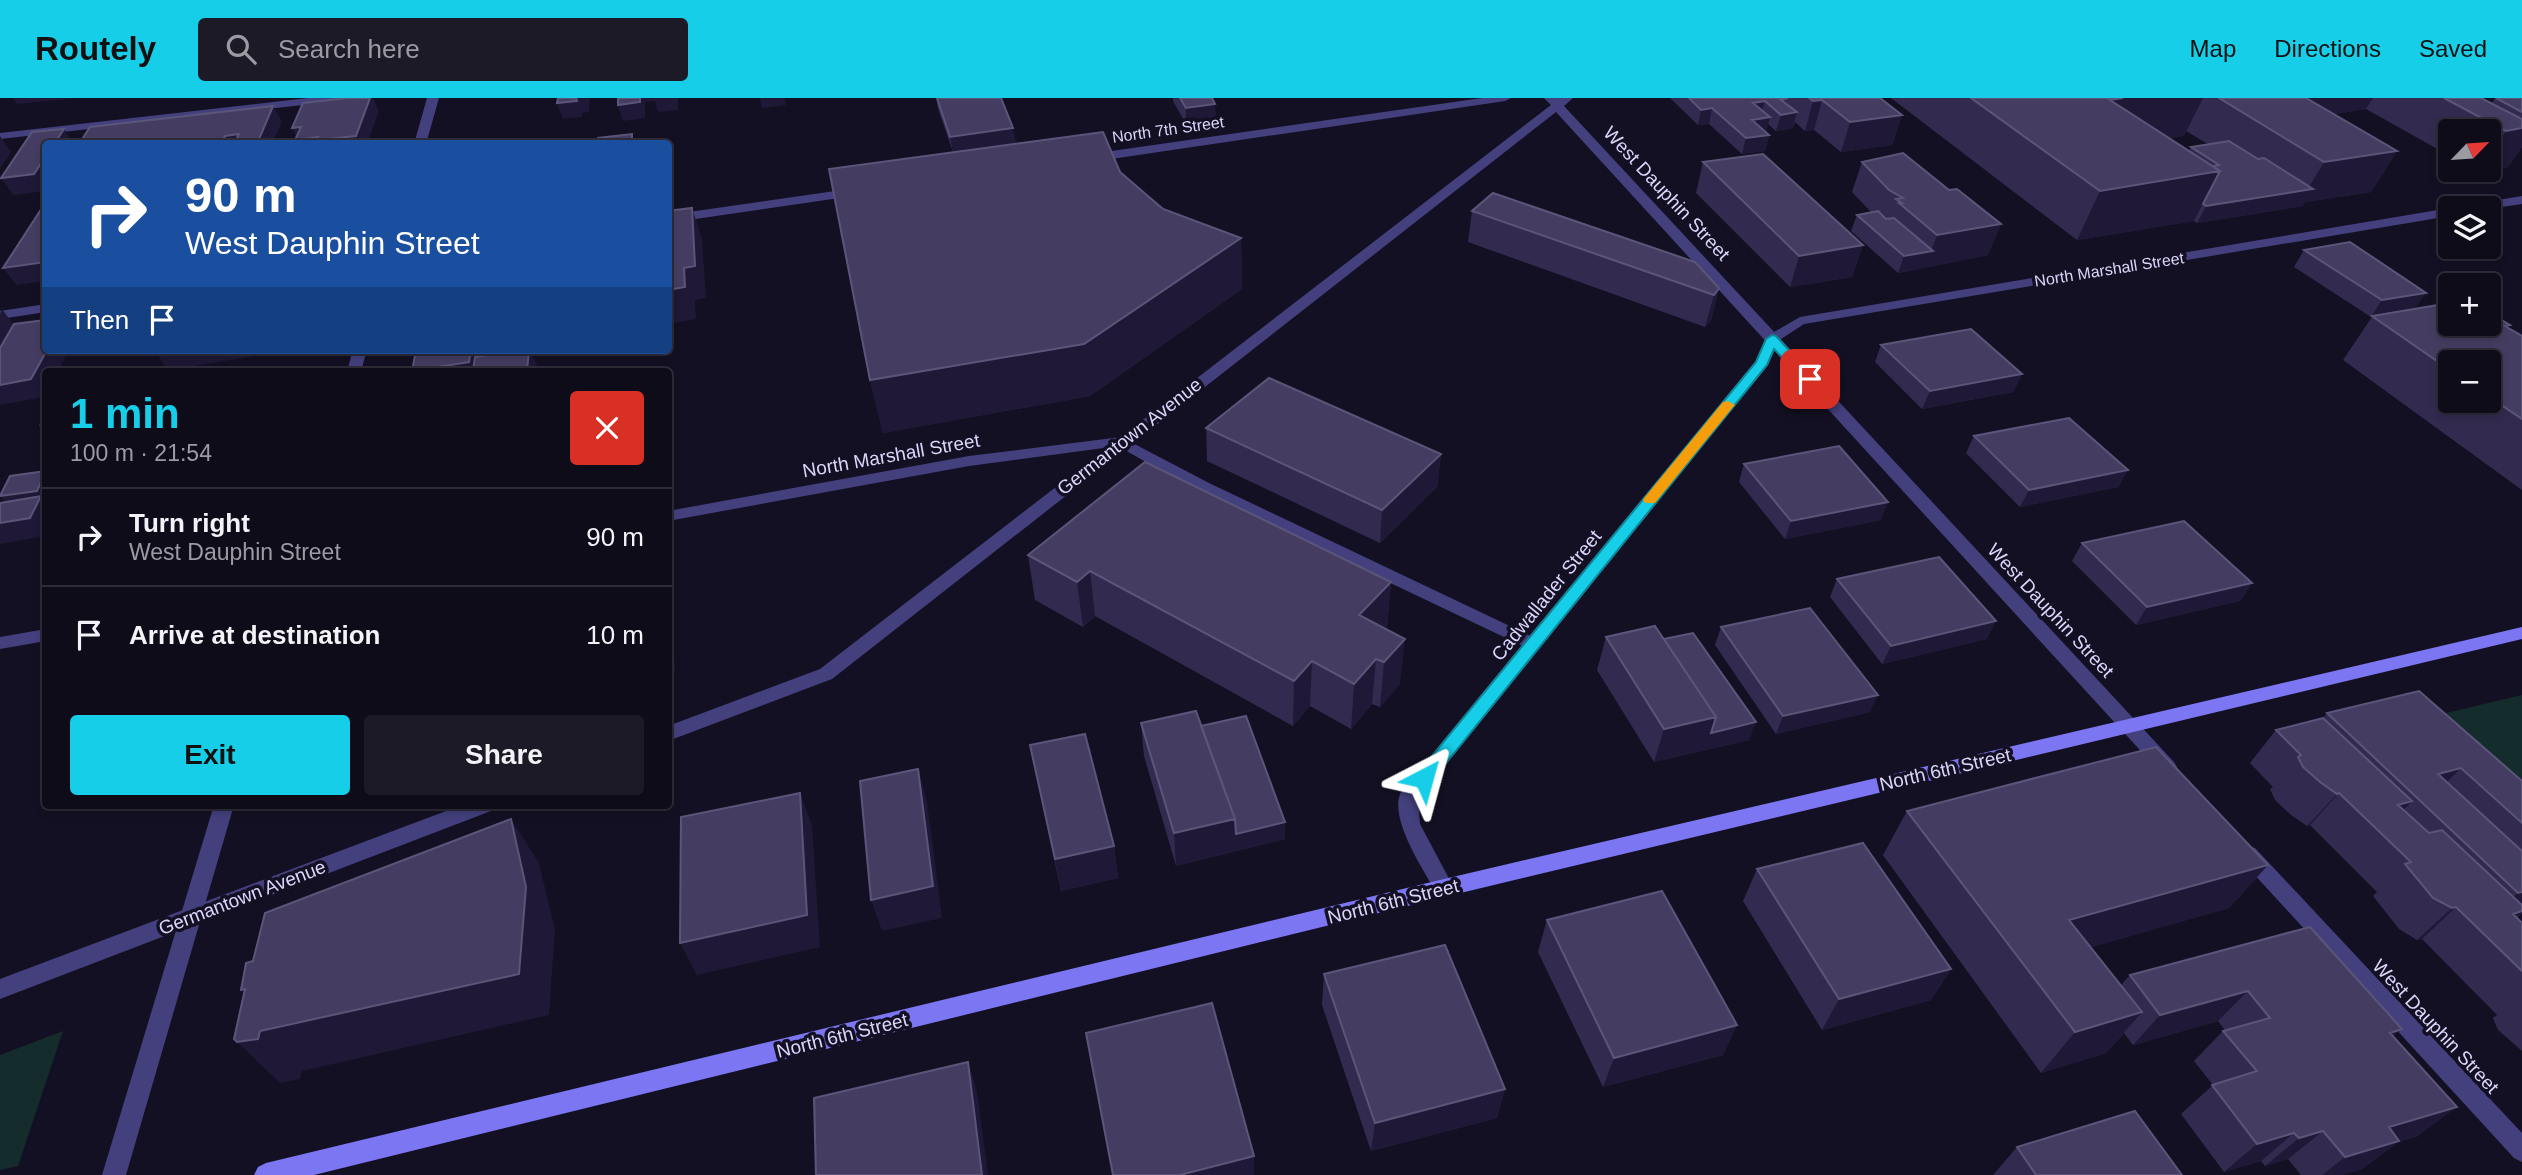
<!DOCTYPE html>
<html lang="en">
<head>
<meta charset="utf-8">
<style>
	:root { --surface:#0f0c1a; --page:#1d1a27; --text:#f1f3f6; --muted:#9b9ba2; --line:#2f2c39; --accent:#16cee8 }
	body { margin:0; font-family:Arial,sans-serif; background:var(--page); color:var(--text); height:100vh; display:flex; flex-direction:column; font-size:26px; white-space:nowrap }
	* { box-sizing:border-box; margin:0 }
	p { font-size:23px; color:var(--muted) }
	.icon { flex:none; width:38px; height:38px; fill:none; stroke:currentColor; stroke-width:2; stroke-linecap:round; stroke-linejoin:round }
	.map { position:relative; flex:1; overflow:hidden }
	.drawer { position:absolute; left:42px; top:270px; width:630px; height:441px; display:flex; flex-direction:column; background:var(--surface); border-radius:7px; box-shadow:0 4px 10px #0003,0 0 0 2px var(--line) }
	.drawer>* { flex:none }
	.top-card { position:absolute; left:42px; top:42px; width:630px; height:214px; border-radius:7px; box-shadow:0 4px 10px #0003,0 0 0 2px var(--line); background:#1a4fa0; color:#fff; overflow:hidden }
	.needle { width:46px; rotate:65deg }
	.controls { position:absolute; left:2438px; top:21px; display:grid; gap:14px }
	.controls a { display:grid; place-items:center; width:63px; height:63px; border-radius:7px; background:var(--surface); box-shadow:0 4px 10px #0003,0 0 0 2px var(--line); font-size:35px }
	.pin { position:absolute; display:grid; place-items:center; width:60px; height:60px; color:#fff; margin:-30px; border-radius:14px; box-shadow:0 4px 10px #0006 }
	.me { position:absolute; width:77px; margin:-38px; rotate:39deg; stroke-linejoin:round; filter:drop-shadow(0 0 5px #0008) }
	.turn { display:flex; align-items:center; gap:24px; height:147px; padding:0 28px; font-size:32px }
	.turn .icon { width:91px; height:91px; stroke-width:2.5 }
	.turn b { display:block; font-size:49px; line-height:60px }
	.then { display:flex; align-items:center; height:66px; padding:0 28px; background:#0003; gap:14px; font-size:26px }
	.round { display:grid; place-items:center; flex:none; width:74px; height:74px; border-radius:7px; background:var(--page) }
	.head { display:flex; align-items:center; justify-content:space-between; height:119px; padding:0 28px }
	h1 { font-size:42px; font-weight:800; line-height:52px; color:var(--accent) }
	.primary-button { display:flex; gap:14px; margin-top:auto; padding:14px 28px }
	.primary-button a { flex:1; height:80px; border-radius:7px; background:var(--accent); color:#111; font-size:28px; font-weight:800; line-height:80px; text-align:center }
	.primary-button a+a { background:var(--page); color:var(--text) }
	ul { padding:0; list-style:none }
	li { display:flex; align-items:center; gap:21px; height:98px; padding:0 28px; border-top:2px solid var(--line) }
	li div { flex:1 }
	li b { display:block; font-size:26px }
	li em { font-style:normal }
	header { display:flex; align-items:center; gap:42px; box-sizing:border-box; height:98px; padding:0 35px; background:var(--accent); color:#111 }
	header strong { font-size:33px }
	nav { display:flex; gap:38px; margin-inline-start:auto; font-size:24px }
	.search { width:490px; height:63px; background:var(--page); display:flex; align-items:center; gap:18px; box-sizing:border-box; padding:0 24px; border-radius:7px; color:var(--muted); font-size:26px }
	.map>svg:first-child { display:block }
	.green { fill:#142c2c }
	.lines { fill:none; stroke-linecap:round; stroke-linejoin:round }
	.service { fill:#44407e; fill-rule:evenodd }
	.minor { fill:#44407e; fill-rule:evenodd }
	.tertiary { fill:#44407e; fill-rule:evenodd }
	.secondary { fill:#7c76f2; fill-rule:evenodd }
	.wall { fill:#332b4f; fill-rule:evenodd }
	.shaded-wall { fill:#1f1836 }
	.building { fill:#453d61; stroke:#5c557a; stroke-width:2 }
	.route { fill:#16cee8; stroke:#0e8697; stroke-width:2 }
	.slow { fill:#f59e0b }
	.labels { text-anchor:middle; stroke-width:7; stroke-linejoin:round; paint-order:stroke }
	.far-street-label { font-size:16px; fill:#dbd6fb; stroke:#141023 }
	.street-label { font-size:19px; fill:#dbd6fb; stroke:#141023 }
</style>
</head>
<body>
<header>
<strong>Routely</strong>
<div class="search"><svg class="icon" aria-label="search" viewBox="0 0 24 24"><circle cx="10" cy="10" r="6"/><path d="M15 15l6 6"/></svg>Search here</div>
<nav><a>Map</a><a>Directions</a><a>Saved</a></nav>
</header>
<div class="map">
<svg width="2522" height="1077" viewBox="0 0 2522 1077">
	<rect width="100%" height="100%" fill="#141023"/>
	<path class="green" d="M2522 597V750L2391 628Z
		M63 933 18 1068 0 1072V957Z"/>
	<g class="lines">
		<path class="service" d="M1121 339 1209 385 1539 542 1542 546 1539 550H1527L1197 393 1116 347 1113 344Z"/>
		<path class="minor" d="M308 0H344L338 3 0 41V35Z
			M427 0H439L426 46H414Z
			M1482 0H1511L1505 3 1091 64 1085 60 1091 56Z
			M856 90 862 94 860 97 668 125V117Z
			M2522 98V106L2488 111 2468 110 2474 106Z
			M2450 110V118L1804 226 1778 243 1768 267 1418 701 1420 726 1454 790 1451 796 1444 799 1437 796C1424 772 1388 720 1401 694L1756 263 1767 238 1800 219Z
			M46 206V214L0 221V213Z
			M353 252H367L361 273H347Z
			M1121 339 1129 344 1126 347 969 368 668 423V413L969 358Z
			M46 531V543L0 551V539Z
			M214 707H234L126 1077H102Z"/>
		<path class="tertiary" d="M1544 0H1573L1564 8 2174 664 2177 669 2174 674 2167 676 2160 674 1556 14 832 581 668 643V628L820 571 1551 7Z
			M462 707H494L491 713 0 901V881Z
			M2248 748 2255 750 2522 1035V1064L2514 1060 2241 762 2238 756 2241 750Z"/>
		<path class="secondary" d="M2522 529V541L1444 799 314 1077H254L258 1069 266 1065 1444 781Z"/>
	</g>
	<path class="wall" d="M936 0H1001L1016 46 1120 74 1163 111 1241 140 1242 191 1090 298 883 335 870 282 953 54 938 11Z
		M1173 0H1212L1216 21 1186 26 1173 3Z
		M1670 0H1880L1902 17 1892 47 1841 54 1814 32 1805 33 1795 24 1793 30 1776 33 1768 26 1766 34 1769 37 1765 53 1742 56 1709 26 1698 27Z
		M1891 0H2481L2492 5 2495 0H2522V49L2508 69 2479 74 2475 72H2488V33H2450V58L2366 11 2334 16 2397 53 2371 94 2305 104 2303 108 2197 125 2194 123 2077 142ZM2186 33 2208 46 2191 49 2189 53 2168 40 2184 38Z
		M1703 64 1863 147 1852 179 1790 189 1696 95Z
		M1862 64 1949 92 2001 126 1988 157 1898 175 1851 133 1857 117 1871 114 1852 94Z
		M1472 113 1719 190 1711 222 1705 229 1468 144Z
		M2304 152 2415 211 2510 227 2508 230 2522 238V392L2343 262 2372 219H2371L2294 169ZM2450 264H2488V303H2450Z
		M1881 247 2022 276 2013 294 1922 311 1875 264Z
		M1206 330 1441 356 1437 389 1380 445 1207 363Z
		M1974 338 2128 372 2118 389 2020 409 1966 355Z
		M1744 366 1881 422 1785 441 1739 384Z
		M2082 445 2252 485 2240 503 2136 527 2072 463Z
		M1028 457 1391 484 1387 529 1385 531 1400 586 1380 609 1372 606 1351 631 1310 608 1293 628 1095 518 1083 529 1035 502Z
		M1837 481 1987 541 1882 566 1830 499Z
		M1721 529 1870 614 1776 636 1715 547Z
		M1606 539 1664 541 1749 642 1654 664 1597 572Z
		M2327 615 2522 683V815L2517 820 2522 825V953L2498 932 2493 920 2497 917 2422 841 2417 842 2399 831 2373 798 2377 794 2310 727 2307 728 2291 717 2275 702 2270 691 2273 689 2250 665 2276 632 2323 620Z
		M1141 625 1201 628 1285 724V741L1176 768 1144 658Z
		M1030 647 1114 748 1118 780 1061 793Z
		M1907 713 2268 767 2229 810 2091 849 2121 887 2130 877 2310 829 2402 931 2393 938 2418 1038 2398 1044 2362 1071 2341 1077H2301L2288 1061 2265 1068 2261 1063 2224 1074 2181 1016 2213 987 2194 963 2223 933 2225 932 2218 923 2133 947 2124 935 2106 955 2041 975 1883 757Z
		M1757 771 1951 871 1931 902 1822 932 1743 803Z
		M1547 822 1737 927 1723 957 1603 989 1538 854Z
		M1324 876 1505 991 1497 1020 1371 1053 1322 907Z
		M2017 1049 2182 1077H1993Z"/>
	<path class="shaded-wall" d="M13 0H77L17 6Z
		M370 0H373L379 13 367 46H297L295 42H298L292 30 301 29Z
		M576 0H590L589 14 582 15V19L563 21 557 5Z
		M640 0H678V12L658 14 655 3 645 4V20L623 23 618 7Z
		M760 0H785L786 7 762 10Z
		M2123 0H2203L2184 38 2088 49 2110 2Z
		M2278 0H2373L2366 11 2263 28Z
		M1822 2 1814 32 1805 33 1813 3Z
		M1765 3 1760 19 1753 5Z
		M1215 6 1216 21 1186 26V10Z
		M273 8 282 24 272 46H257Z
		M1712 10 1709 26 1698 27 1701 12Z
		M1797 14 1793 30 1776 33 1781 17Z
		M1902 17 1892 47 1841 54 1850 24Z
		M1770 19 1766 35 1752 22Z
		M1013 30 1016 46 953 55 950 39Z
		M2522 30V49L2508 69 2479 74 2480 72H2488V60L2506 33Z
		M64 31 73 46H54Z
		M239 36 244 46H221L225 38Z
		M1769 37 1765 53 1742 56 1746 40Z
		M0 38 11 54 0 71Z
		M2397 53 2371 94 2305 104 2303 108 2197 125 2206 108 2307 92 2324 64Z
		M46 58 45 93 13 97 1 80Z
		M2220 73 2194 123 2077 142 2100 93Z
		M692 110 702 141 706 200 695 202 696 221 668 226V192L684 170Z
		M2001 126 1988 157 1898 175 1904 158 1931 153 1937 137Z
		M1241 140 1242 191 1090 298 883 335 870 282Z
		M1863 147 1852 179 1790 189 1799 158Z
		M46 164V183L16 187 3 170Z
		M1719 190 1711 222 1705 229 1714 197Z
		M2426 195 2414 212 2371 219 2382 202Z
		M2 211 26 244 47 252H69L58 273H46V296L44 299 0 307V216Z
		M173 252H289L288 253 168 272 156 255Z
		M471 252H494V254H490L488 273H413Z
		M529 252H530L540 273H527Z
		M2022 276 2013 294 1922 311 1930 293Z
		M1441 356 1437 389 1380 445 1382 412Z
		M2128 372 2118 389 2020 409 2029 392Z
		M46 375 45 438 0 446V425L15 416 0 398Z
		M1888 404 1881 422 1785 441 1791 423Z
		M668 453 670 457 675 574 668 576Z
		M1090 473 1095 518 1083 529 1077 484Z
		M1391 484 1387 529 1355 562 1359 517Z
		M2252 485 2240 503 2136 527 2147 509Z
		M1996 523 1987 541 1882 566 1891 548Z
		M1405 541 1400 586 1380 609 1384 564Z
		M1376 561 1372 606 1351 631 1354 586Z
		M1312 563 1310 608 1293 628 1294 583Z
		M1878 597 1870 614 1776 636 1783 618Z
		M1716 619 1756 624 1749 642 1654 664 1664 631Z
		M2461 670 2429 702 2438 676Z
		M918 671 927 703 942 820 882 833 871 802Z
		M800 695 812 727 820 849 697 877 680 845Z
		M2339 695 2310 727 2307 728 2337 696Z
		M2412 703 2381 735 2398 707Z
		M511 721 539 765 555 832 549 917 302 973 300 981 280 985 237 944 260 933Z
		M1235 721 1285 724V741L1176 768 1174 735Z
		M1114 748 1118 780 1061 793 1055 761Z
		M2268 767 2229 810 2037 865 2069 822Z
		M2522 794V815L2490 842 2482 826 2518 795Z
		M2456 809 2422 841 2417 842 2452 810Z
		M1951 871 1931 902 1822 932 1839 901Z
		M2248 893 2218 923 2133 947 2160 917Z
		M2142 914 2106 955 2041 975 2075 934Z
		M1737 927 1723 957 1603 989 1614 960Z
		M2402 931 2367 960 2390 935Z
		M968 964 977 993 988 1077H982Z
		M1505 991 1497 1020 1371 1053 1375 1025Z
		M2457 1009 2418 1038 2398 1044 2362 1071 2341 1077H2322L2345 1059 2389 1029Z
		M2323 1033 2288 1061 2265 1068 2299 1040Z
		M2294 1035 2261 1063 2224 1074 2257 1046Z
		M1254 1058V1077H1180Z"/>
	<path class="building" d="M347 0H370L356 38 316 42 318 39 295 42 301 29 292 30 303 5Z
		M558 0H576L577 3 557 5Z
		M618 0H640V4L618 7Z
		M937 0H1001L1013 30 950 39Z
		M1180 0H1212L1215 6 1186 10Z
		M1689 0H1788L1781 2 1797 14 1781 17 1765 3 1753 5 1770 19 1752 22 1769 37 1746 40 1712 10 1701 12Z
		M1809 0H1880L1902 17 1850 24 1822 2 1813 3Z
		M1971 0H2123L2110 2 2220 73 2100 93Z
		M2219 0H2306L2397 53 2324 64Z
		M2444 0H2481L2522 21V30L2506 33Z
		M2496 0H2522V14Z
		M273 8 257 46H234L239 36 225 38 221 46H177L178 43 162 46H79L90 29Z
		M64 31 54 46H46V58L34 76 1 80 32 34Z
		M1103 34 1120 74 1163 111 1241 140 1084 246 870 282 829 71Z
		M632 36V46H598V40Z
		M2229 43 2258 61 2264 60 2313 91 2206 108 2203 106 2220 73 2213 68 2219 67 2191 49Z
		M1903 55 1949 92 1957 91 2001 126 1937 137 1899 105H1902L1896 101 1903 100 1889 92 1862 64Z
		M1763 56 1863 147 1799 158 1703 64Z
		M1493 95 1695 164 1719 190 1714 197 1472 113Z
		M692 110 695 168 684 170 685 189 668 192V113Z
		M46 112V164L3 170 40 113Z
		M1878 113 1886 121 1894 120 1933 153 1904 158 1857 117Z
		M2350 144 2426 195 2382 202 2304 152Z
		M2450 205V226H2488V214L2510 227 2505 228 2522 238V321L2488 298V264H2450V272L2372 218Z
		M46 222V252H47L31 281 0 287V250L14 226Z
		M1971 231 2022 276 1930 293 1881 247Z
		M157 252H173L156 255Z
		M416 252H471L469 264 412 273Z
		M519 252H529L527 273H473L475 259Z
		M261 269 260 273H237Z
		M1269 280 1441 356 1382 412 1206 330Z
		M46 317V325L41 326Z
		M2069 320 2128 372 2029 392 1974 338Z
		M1839 348 1888 404 1791 423 1744 366Z
		M1145 364 1391 484 1359 517 1405 541 1384 564 1376 561 1354 586 1312 563 1294 583 1090 473 1077 484 1028 457Z
		M46 373 37 393 0 398 10 378Z
		M41 398 30 420 0 425V405Z
		M2184 423 2252 485 2147 509 2082 445Z
		M1939 459 1996 523 1891 548 1837 481Z
		M1810 510 1878 597 1783 618 1721 529Z
		M1655 528 1716 619 1664 631 1606 539Z
		M1693 535 1756 624 1711 635 1716 619 1664 541Z
		M2419 593 2522 683V725L2461 670 2438 676 2522 753V794L2518 795 2327 615Z
		M1196 613 1235 721 1174 735 1141 625Z
		M1246 618 1285 724 1236 736 1235 721 1201 628Z
		M2323 620 2412 703 2398 707 2429 735 2442 732 2522 807V813L2513 816 2522 825V873L2456 809 2452 810 2433 800 2405 766 2411 764 2339 695 2337 696 2320 684 2303 669 2298 659 2301 657 2276 632Z
		M1085 636 1114 748 1055 761 1030 647Z
		M2156 649 2268 767 2069 822 2142 914 2075 934 1907 713Z
		M918 671 933 788 871 802 860 683Z
		M800 695 807 817 680 845 681 719Z
		M511 721 526 789 519 876 260 933 258 941 237 944 234 941 245 891 241 892 246 865 253 863 265 815Z
		M1863 745 1951 871 1839 901 1757 771Z
		M1662 793 1737 927 1614 960 1547 822Z
		M2310 829 2402 931 2390 935 2457 1009 2389 1029 2399 1043 2345 1059 2323 1033 2299 1040 2294 1035 2257 1046 2212 987 2257 973 2223 933 2270 920 2248 893 2160 917 2130 877Z
		M1445 847 1505 991 1375 1025 1324 876Z
		M1212 905 1254 1058 1180 1077H1113L1086 935Z
		M968 964 982 1077H816L814 1000Z
		M2135 1013 2182 1077H2036L2017 1049Z"/>
	<path class="route" d="M1772 237 1776 238 1814 279V284H1805L1774 251 1767 267 1430 685H1418L1415 680 1418 675 1756 264 1766 241Z"/>
	<path class="slow" d="M1728 303 1735 307 1733 309 1655 405H1645L1643 402 1645 399 1723 304Z"/>
	<g class="labels">
		<g class="far-street-label">
			<text transform="translate(1168 31) rotate(-8)" y="6">North 7th Street</text>
			<text transform="translate(2109 171) rotate(-9)" y="6">North Marshall Street</text>
		</g>
		<g class="street-label">
			<text transform="translate(1667 95) rotate(47)" y="7">West Dauphin Street</text>
			<text transform="translate(1129 338) rotate(-38)" y="7">Germantown Avenue</text>
			<text transform="translate(891 357) rotate(-10)" y="7">North Marshall Street</text>
			<text transform="translate(1546 497) rotate(-51)" y="7">Cadwallader Street</text>
			<text transform="translate(2051 512) rotate(47)" y="7">West Dauphin Street</text>
			<text transform="translate(1945 671) rotate(-13)" y="7">North 6th Street</text>
			<text transform="translate(242 799) rotate(-21)" y="7">Germantown Avenue</text>
			<text transform="translate(1393 803) rotate(-14)" y="7">North 6th Street</text>
			<text transform="translate(2436 928) rotate(47)" y="7">West Dauphin Street</text>
			<text transform="translate(842 937) rotate(-14)" y="7">North 6th Street</text>
		</g>
	</g>
</svg>
<div class="controls">
<a><svg class="needle" viewBox="-14 -14 28 28"><path d="M0-13l5 13h-10z" fill="#e53935"/><path d="M0 13l5-13h-10z" fill="#9b9ba2"/></svg></a>
<a><svg class="icon" aria-label="layers" viewBox="0 0 24 24"><path d="M12 4l9 5-9 5-9-5zM3 14l9 5 9-5"/></svg></a>
<a>+</a>
<a>−</a>
</div>
<div class="pin" style="left:1810px;top:281px;background:#d93025"><svg class="icon" aria-label="arrive" viewBox="0 0 24 24"><path d="M6 21V4h12l-3 4 3 4H6"/></svg></div>
<svg class="me" style="left:1424px;top:680px" viewBox="-20 -20 40 40"><path d="M0-17L14 15 0 8-14 15z" fill="#16cee8" stroke="#fff" stroke-width="4"/></svg>
<div class="top-card">
<div class="turn"><svg class="icon" aria-label="right" viewBox="0 0 24 24"><path d="M7 20v-9h11M14 6l5 5-5 5"/></svg><div><b>90 m</b>West Dauphin Street</div></div>
<div class="then">Then<svg class="icon" aria-label="arrive" viewBox="0 0 24 24"><path d="M6 21V4h12l-3 4 3 4H6"/></svg></div>
</div>
<section class="drawer">
<div class="head"><div><h1>1 min</h1><p>100 m · 21:54</p></div><a class="round" style="background:#d93025;color:#fff"><svg class="icon" aria-label="close" viewBox="0 0 24 24"><path d="M6 6l12 12M18 6L6 18"/></svg></a></div>
<ul>
<li><svg class="icon" aria-label="right" viewBox="0 0 24 24"><path d="M7 20v-9h11M14 6l5 5-5 5"/></svg><div><b>Turn right</b><p>West Dauphin Street</p></div><em>90 m</em></li>
<li><svg class="icon" aria-label="arrive" viewBox="0 0 24 24"><path d="M6 21V4h12l-3 4 3 4H6"/></svg><div><b>Arrive at destination</b></div><em>10 m</em></li>
</ul>
<div class="primary-button"><a>Exit</a><a>Share</a></div>
</section>
</div>
</body>
</html>
